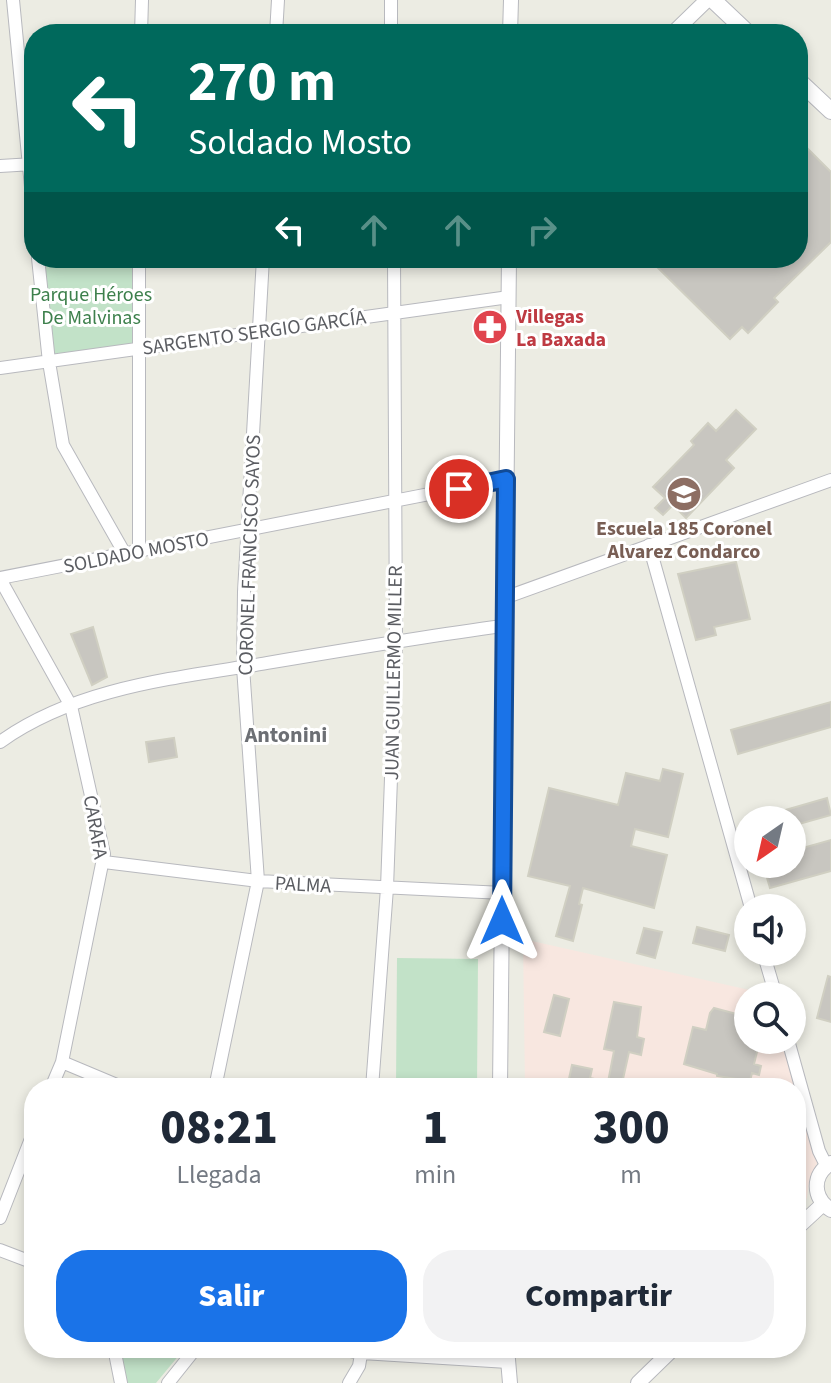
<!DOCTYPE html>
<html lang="es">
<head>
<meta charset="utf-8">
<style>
	:root { --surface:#fff; --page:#f2f2f3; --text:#1f2937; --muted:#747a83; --accent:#1a73e8 }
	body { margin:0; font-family:"Source Sans 3",sans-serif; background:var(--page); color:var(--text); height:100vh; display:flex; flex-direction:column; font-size:30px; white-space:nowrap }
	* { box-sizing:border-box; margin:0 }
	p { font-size:26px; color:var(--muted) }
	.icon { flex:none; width:44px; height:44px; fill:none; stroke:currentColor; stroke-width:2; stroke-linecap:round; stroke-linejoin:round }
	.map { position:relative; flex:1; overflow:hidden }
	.drawer { position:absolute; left:24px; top:1078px; width:782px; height:280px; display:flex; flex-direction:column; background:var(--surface); border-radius:32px; box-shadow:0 4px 12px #0003 }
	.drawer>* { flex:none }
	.guide { position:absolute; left:24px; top:24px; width:784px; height:244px; border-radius:32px; box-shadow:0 4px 12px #0003; background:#00695c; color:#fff; overflow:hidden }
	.needle { width:52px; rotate:214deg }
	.fabs { position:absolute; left:734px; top:806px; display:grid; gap:16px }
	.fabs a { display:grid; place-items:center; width:72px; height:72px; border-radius:50%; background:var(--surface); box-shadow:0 4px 12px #0003; font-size:40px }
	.pin { position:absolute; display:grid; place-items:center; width:68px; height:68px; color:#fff; margin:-34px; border:4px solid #fff; border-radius:50%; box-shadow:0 2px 8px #0007 }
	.me { position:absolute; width:88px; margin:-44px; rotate:0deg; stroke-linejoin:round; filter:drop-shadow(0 0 6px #0008) }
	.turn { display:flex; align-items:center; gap:28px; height:168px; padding:0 32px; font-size:36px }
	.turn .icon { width:104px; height:104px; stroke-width:2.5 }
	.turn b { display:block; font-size:56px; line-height:68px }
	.lanes { display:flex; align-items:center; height:76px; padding:0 32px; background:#0003; justify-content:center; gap:40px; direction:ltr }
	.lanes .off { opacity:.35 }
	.eta { display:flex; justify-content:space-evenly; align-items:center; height:136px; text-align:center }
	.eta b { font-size:48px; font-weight:800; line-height:56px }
	.cta { display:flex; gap:16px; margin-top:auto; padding:16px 32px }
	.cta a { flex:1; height:92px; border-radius:32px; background:var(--accent); color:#fff; font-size:32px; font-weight:800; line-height:92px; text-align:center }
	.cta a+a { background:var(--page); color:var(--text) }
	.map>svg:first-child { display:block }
	.medical { fill:#f8e7e0 }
	.green { fill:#c2e2c8 }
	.building { fill:#c8c6c0; stroke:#d0cfc2; stroke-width:2 }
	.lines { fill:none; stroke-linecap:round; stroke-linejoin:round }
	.minor-casing { stroke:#b8b9be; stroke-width:14 }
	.tertiary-casing { stroke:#b8b9be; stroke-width:16 }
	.secondary-casing { stroke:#b7b8be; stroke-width:18 }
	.minor { stroke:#fff; stroke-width:12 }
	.tertiary { stroke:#fff; stroke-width:14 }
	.secondary { stroke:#fff; stroke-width:16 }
	.route-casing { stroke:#114b97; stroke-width:20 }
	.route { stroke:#1a73e8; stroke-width:14 }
	.labels { text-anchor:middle; stroke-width:6; stroke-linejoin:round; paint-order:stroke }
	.park-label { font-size:20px; fill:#3d804c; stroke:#fff }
	.health-label { font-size:20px; font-weight:bold; fill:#be3a42; stroke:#fff; text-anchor:start }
	.street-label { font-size:20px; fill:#5b5d62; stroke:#fff }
	.education-label { font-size:20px; font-weight:bold; fill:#785e54; stroke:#fff }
	.neighbourhood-label { font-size:22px; font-weight:bold; fill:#6c6f74; stroke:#fff }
</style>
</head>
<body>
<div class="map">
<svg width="831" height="1383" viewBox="0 0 831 1383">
	<rect width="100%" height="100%" fill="#ecece3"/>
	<path class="medical" d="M523 939 772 995 748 996V1040H784L818 1161 809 1182 807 1198 796 1209V1088H525Z"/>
	<path class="green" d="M38 258H139L138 349 49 362Z
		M397 958 478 959 477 1088H396Z
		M118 1348H185L156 1383H125Z"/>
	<path class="building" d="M798 139 831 172V242L774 298 778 302 748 333 742 327 730 339 648 258H798Z
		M736 410 756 429 726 460 734 468 686 518 673 505 663 515 655 508 665 498 653 487 694 445 691 441 708 423 716 431Z
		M736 562 750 619 714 627 716 635 696 640 678 574Z
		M93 627 107 677 92 685 71 634Z
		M831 702V727L738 754 731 730Z
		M174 738 177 757 149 762 146 742Z
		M663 769 683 774 668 837 635 829 631 846 667 855 654 908 583 888 579 904 582 905 573 941 556 936 570 886 528 876 549 788 618 805 626 773 660 781Z
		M827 798 831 815 792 826V820H777L775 813Z
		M831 840V871L770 888 763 864H792V851Z
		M697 927 729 935 725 951 693 943Z
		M644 928 662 932 655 958 637 953Z
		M828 976 831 977V1022L817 1018Z
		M554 995 569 999 560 1036 544 1032Z
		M614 1002 641 1007 637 1037 644 1039 641 1055 629 1052 621 1088H567L572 1065 592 1069 590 1078 608 1082 614 1051 604 1049Z
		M714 1008 748 1017V1040H760L754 1064 761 1066 759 1075 752 1073 750 1081 717 1076V1074L684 1064 693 1027 706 1030 710 1013Z"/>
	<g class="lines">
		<defs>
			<path id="minor" d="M13 0 34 218
				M391 0V34
				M141 34 142 0
				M276 34 278 0
				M0 166 33 164
				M38 258 49 362 63 445 125 554
				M0 368 509 297
				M649 545 751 908
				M139 552V258
				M0 578 506 479
				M0 579 71 706 104 854 62 1062 51 1088
				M504 598 831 480
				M0 742C74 689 168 679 255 665 338 651 420 637 503 626
				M104 862 258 881 503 893
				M763 952 776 996
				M788 1040 819 1151 826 1165
				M62 1062 124 1088
				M215 1088 258 881 243 667 244 592 263 258
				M372 1088 387 888 396 641 394 258
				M0 1218 34 1131
				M0 1250 34 1263
				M114 1348 121 1383
				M334 1348 362 1353 508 1362
				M168 1383 196 1348
				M349 1383 359 1366 362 1348"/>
			<path id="tertiary" d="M510 34 511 0
				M672 34 707 0
				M500 1088 509 258
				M831 1163C812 1175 812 1197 831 1210
				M796 1229 823 1204
				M507 1348 510 1383
				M638 1383 674 1348"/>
			<path id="secondary" d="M713 0 749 34
				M798 80 831 111"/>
		</defs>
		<use href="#minor" class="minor-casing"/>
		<use href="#tertiary" class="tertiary-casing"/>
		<use href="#secondary" class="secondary-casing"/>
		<use href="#minor" class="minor"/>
		<use href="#tertiary" class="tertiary"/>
		<use href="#secondary" class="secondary"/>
	</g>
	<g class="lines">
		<defs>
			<path id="route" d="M459 489 506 479 502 921"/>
		</defs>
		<use href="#route" class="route-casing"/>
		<use href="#route" class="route"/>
	</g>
	<defs>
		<symbol id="pharmacy-disc" viewBox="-11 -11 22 22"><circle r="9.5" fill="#e0444e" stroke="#fff"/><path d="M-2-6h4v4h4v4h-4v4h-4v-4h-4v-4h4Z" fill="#fff"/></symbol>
		<symbol id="school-disc" viewBox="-11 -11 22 22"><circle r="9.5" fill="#8d6e63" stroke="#fff"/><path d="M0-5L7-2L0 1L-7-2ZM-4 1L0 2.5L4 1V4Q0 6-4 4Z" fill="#fff"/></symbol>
	</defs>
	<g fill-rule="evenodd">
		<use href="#pharmacy-disc" x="470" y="307" width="40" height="40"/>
		<use href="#school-disc" x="664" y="474" width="40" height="40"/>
	</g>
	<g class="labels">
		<g class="park-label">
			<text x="91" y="301">Parque Héroes<tspan x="91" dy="23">De Malvinas</tspan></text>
		</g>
		<g class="health-label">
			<text x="516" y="323">Villegas<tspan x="516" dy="23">La Baxada</tspan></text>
		</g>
		<g class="street-label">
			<text transform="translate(254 332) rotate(-8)" y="7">SARGENTO SERGIO GARCÍA</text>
			<text transform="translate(136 552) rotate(-11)" y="7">SOLDADO MOSTO</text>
			<text transform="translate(249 555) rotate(-88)" y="7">CORONEL FRANCISCO SAYOS</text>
			<text transform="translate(393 673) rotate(-89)" y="7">JUAN GUILLERMO MILLER</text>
			<text transform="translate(96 827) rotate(80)" y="7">CARAFA</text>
			<text transform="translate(303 884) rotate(3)" y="7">PALMA</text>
		</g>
		<g class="education-label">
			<text x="684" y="535">Escuela 185 Coronel<tspan x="684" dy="23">Alvarez Condarco</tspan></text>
		</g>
		<g class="neighbourhood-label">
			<text x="286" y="742">Antonini</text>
		</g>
	</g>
</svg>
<div class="fabs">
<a><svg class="needle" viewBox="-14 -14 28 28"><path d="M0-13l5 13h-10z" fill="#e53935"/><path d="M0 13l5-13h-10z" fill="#747a83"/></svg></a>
<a><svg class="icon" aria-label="sound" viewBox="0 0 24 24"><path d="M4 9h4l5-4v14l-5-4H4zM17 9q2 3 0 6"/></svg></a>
<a><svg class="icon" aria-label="search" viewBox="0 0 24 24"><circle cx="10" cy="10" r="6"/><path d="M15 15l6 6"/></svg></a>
</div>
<div class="pin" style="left:459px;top:489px;background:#d93025"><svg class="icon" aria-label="arrive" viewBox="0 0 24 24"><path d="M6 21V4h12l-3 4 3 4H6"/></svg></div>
<svg class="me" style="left:502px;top:921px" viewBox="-20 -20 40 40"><path d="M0-17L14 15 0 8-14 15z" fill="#1a73e8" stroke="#fff" stroke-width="4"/></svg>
<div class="guide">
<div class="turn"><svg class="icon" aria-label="left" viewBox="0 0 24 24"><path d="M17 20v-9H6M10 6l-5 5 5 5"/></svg><div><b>270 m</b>Soldado Mosto</div></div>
<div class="lanes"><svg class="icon" aria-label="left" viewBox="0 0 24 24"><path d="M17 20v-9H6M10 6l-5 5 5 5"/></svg><svg class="icon off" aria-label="ahead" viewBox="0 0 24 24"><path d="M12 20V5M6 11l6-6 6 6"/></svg><svg class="icon off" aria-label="ahead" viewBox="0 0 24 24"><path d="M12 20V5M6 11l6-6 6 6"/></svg><svg class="icon off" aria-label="right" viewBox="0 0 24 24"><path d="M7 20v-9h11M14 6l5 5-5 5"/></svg></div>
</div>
<section class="drawer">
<div class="eta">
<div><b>08:21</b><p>Llegada</p></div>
<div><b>1</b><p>min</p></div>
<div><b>300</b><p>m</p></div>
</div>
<div class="cta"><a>Salir</a><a>Compartir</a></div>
</section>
</div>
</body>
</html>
